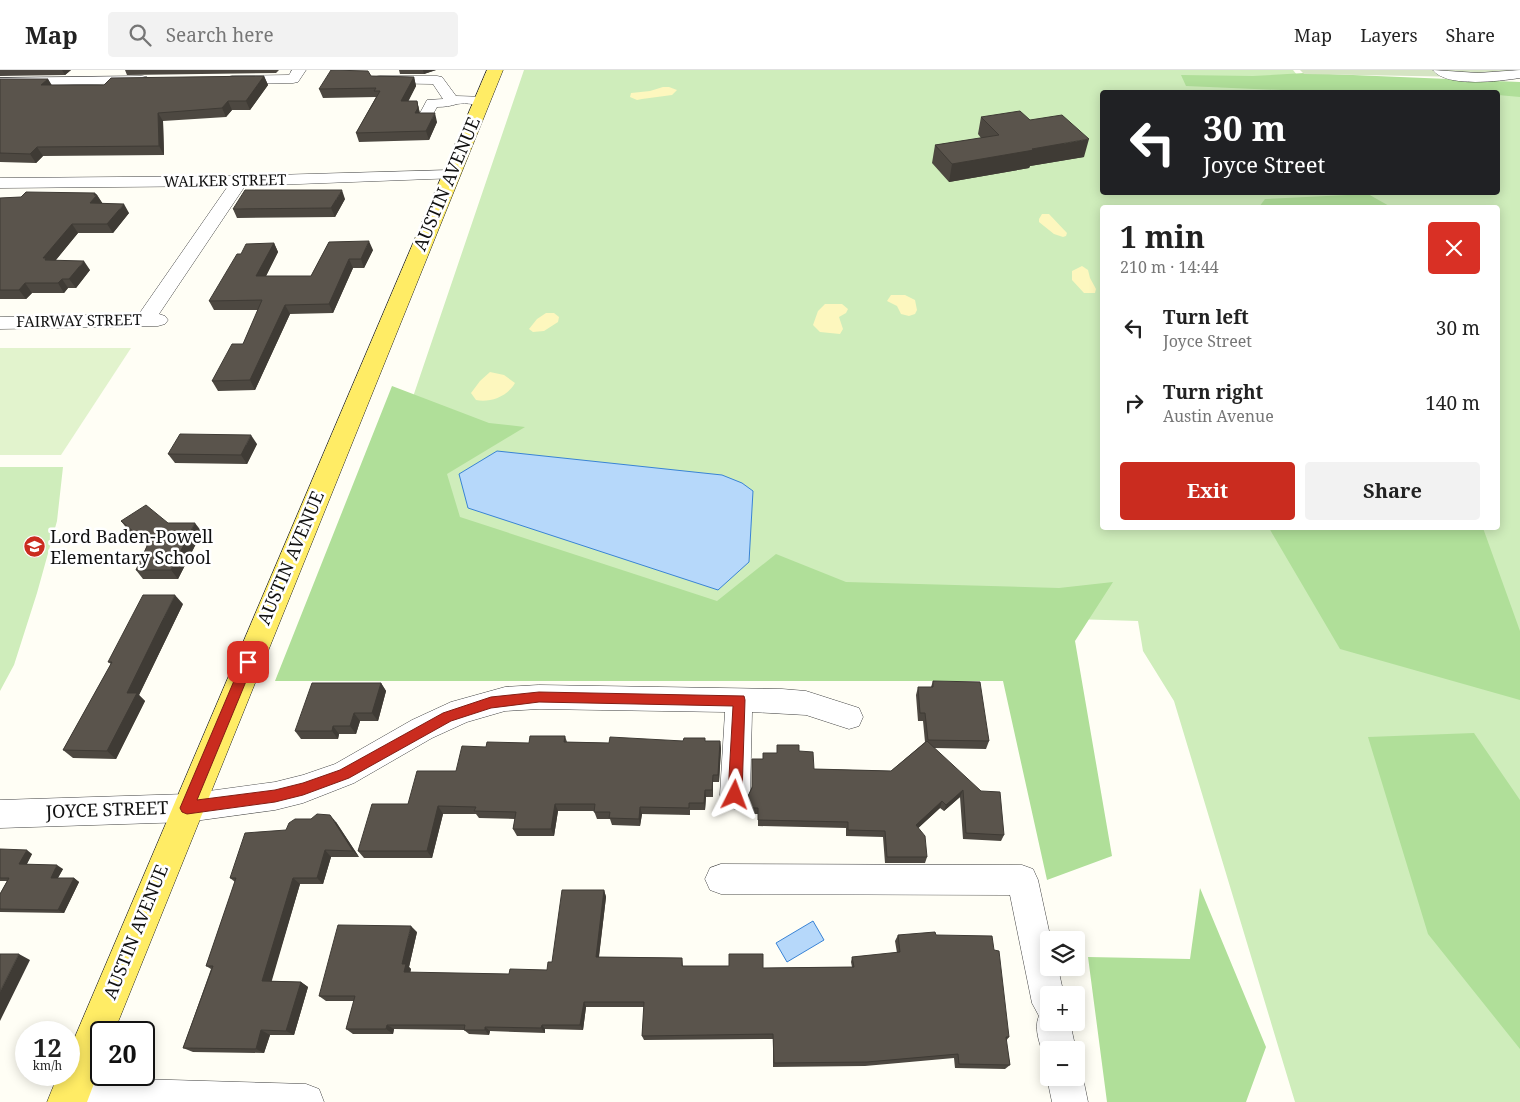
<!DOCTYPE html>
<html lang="en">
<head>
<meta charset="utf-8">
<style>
	:root { --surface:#fff; --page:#f2f2f2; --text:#222; --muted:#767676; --line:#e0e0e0; --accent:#ca2c1f }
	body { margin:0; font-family:"Noto Serif",serif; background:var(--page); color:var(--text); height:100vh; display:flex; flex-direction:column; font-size:19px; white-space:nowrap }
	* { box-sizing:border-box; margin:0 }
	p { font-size:16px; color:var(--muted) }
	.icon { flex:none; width:28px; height:28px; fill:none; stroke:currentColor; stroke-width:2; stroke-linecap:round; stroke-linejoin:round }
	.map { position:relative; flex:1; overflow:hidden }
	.drawer { position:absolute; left:1100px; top:135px; width:400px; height:325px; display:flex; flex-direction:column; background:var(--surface); border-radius:5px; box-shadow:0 2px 12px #0003 }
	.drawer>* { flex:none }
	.top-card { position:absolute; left:1100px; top:20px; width:400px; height:105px; border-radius:5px; box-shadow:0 2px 12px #0003; background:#202124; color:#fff; overflow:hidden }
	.fabs { position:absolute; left:1040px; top:861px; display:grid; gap:10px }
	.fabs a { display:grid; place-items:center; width:45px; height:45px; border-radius:5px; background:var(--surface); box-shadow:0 2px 12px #0003; font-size:25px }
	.speed { position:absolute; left:15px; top:951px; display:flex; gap:10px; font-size:25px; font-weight:700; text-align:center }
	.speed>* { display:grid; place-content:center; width:65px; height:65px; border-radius:50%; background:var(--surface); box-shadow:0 2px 12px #0003; line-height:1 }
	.speed small { font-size:12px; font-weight:400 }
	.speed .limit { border:2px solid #111; border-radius:8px; background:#fff; color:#111 }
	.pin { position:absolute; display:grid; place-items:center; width:42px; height:42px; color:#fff; margin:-21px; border-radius:10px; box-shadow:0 2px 8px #0006 }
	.me { position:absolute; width:55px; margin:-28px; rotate:3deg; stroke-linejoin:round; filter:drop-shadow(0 0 4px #0008) }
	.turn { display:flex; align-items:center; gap:18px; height:105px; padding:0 20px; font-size:22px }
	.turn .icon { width:65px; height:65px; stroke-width:2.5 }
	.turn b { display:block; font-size:35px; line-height:42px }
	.round { display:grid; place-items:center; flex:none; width:52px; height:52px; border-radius:5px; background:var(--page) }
	.headline { display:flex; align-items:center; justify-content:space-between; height:85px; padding:0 20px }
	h1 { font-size:30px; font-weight:700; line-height:38px }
	.button { display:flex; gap:10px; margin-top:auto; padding:10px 20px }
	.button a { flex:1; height:58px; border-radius:5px; background:var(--accent); color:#fff; font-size:20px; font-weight:700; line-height:58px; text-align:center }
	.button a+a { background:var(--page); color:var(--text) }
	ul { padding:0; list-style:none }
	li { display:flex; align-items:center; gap:15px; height:75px; padding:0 20px }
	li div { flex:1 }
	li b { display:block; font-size:19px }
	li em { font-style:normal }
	header { display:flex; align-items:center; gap:30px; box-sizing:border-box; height:70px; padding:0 25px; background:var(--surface); border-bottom:1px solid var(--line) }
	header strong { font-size:24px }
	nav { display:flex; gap:28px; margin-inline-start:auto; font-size:18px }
	.search { width:350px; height:45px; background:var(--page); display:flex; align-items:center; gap:12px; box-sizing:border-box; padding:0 18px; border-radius:5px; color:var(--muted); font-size:19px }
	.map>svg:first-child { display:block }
	.green { fill:#cfedbb; fill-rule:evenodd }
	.forest { fill:#b0df99 }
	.sand { fill:#fdf7be }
	.cemetery { fill:#d5e4c3 }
	.pitch { fill:#e2f3cd }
	.water { fill:#b6d8fa; stroke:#3983d5 }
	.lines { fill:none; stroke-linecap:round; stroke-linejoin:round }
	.minor-casing { stroke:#444; stroke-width:1 }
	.major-casing { stroke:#222; stroke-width:1 }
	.minor { fill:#fff; fill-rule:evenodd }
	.major { fill:#ffec65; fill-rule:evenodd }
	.wall { fill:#4d4841 }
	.shaded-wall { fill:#3f3b35 }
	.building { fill:#5a544c; stroke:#3f3b35 }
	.route { fill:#ca2c1f; stroke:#831d14 }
	.labels { text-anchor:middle; stroke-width:5; stroke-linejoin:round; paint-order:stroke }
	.far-street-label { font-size:15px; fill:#111; stroke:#fff }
	.street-label { font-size:18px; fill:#111; stroke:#fff }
	.poi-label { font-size:18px; fill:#111; stroke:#fff; text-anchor:start }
</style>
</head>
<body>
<header>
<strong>Map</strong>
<div class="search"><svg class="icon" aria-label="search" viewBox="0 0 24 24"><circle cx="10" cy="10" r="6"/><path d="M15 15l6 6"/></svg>Search here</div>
<nav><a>Map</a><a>Layers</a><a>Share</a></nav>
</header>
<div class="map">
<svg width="1520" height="1032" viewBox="0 0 1520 1032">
	<rect width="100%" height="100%" fill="#fffef5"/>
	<path class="green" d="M524 0H1293L1302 11 1520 12V1032H1295L1174 631 1143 581 1138 551 345 527ZM1102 22H1498V122H1102ZM1102 138H1498V458H1102Z
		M0 397H63L57 451 37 523 14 595 0 621Z"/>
	<path class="forest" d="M1305 3 1520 12V27L1498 25V22L1428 20 1328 22 1186 16 1181 5 1253 6Z
		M1368 124 1391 137H1259L1265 129Z
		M392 316 489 353 525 357 447 404 460 447 717 531 776 484 846 512 1059 518 1113 512 1075 571 1112 786 1047 810 1003 611H275Z
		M1269 458H1483L1520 561V630L1340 579Z
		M1474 663 1520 730V979L1428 864 1368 667Z
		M1200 818 1266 977 1246 1032H1107L1088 887 1190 889Z"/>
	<path class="sand" d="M663 17H669L677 20 672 25 642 29 637 30 630 27 631 23 650 21Z
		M1042 144H1049L1067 163 1066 166 1063 167 1054 164 1039 152V149Z
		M1082 196 1088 200 1090 208 1096 219 1095 223H1084L1072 210V201Z
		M891 225H905L915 230 917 240 915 244 909 246 901 244 897 236 887 231Z
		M825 234H842L848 239 846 243 839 247 843 259 840 264 820 262 813 255 818 241Z
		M546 243H554L559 247 558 252 544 261 533 262 529 259 537 249Z
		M490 302 504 305 515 313C508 326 490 333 476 330L471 323 480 311Z"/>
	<path class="cemetery" d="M1300 0H1520V8L1304 4Z"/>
	<path class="pitch" d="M0 278H131L61 385H0Z"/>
	<path class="water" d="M497 381 722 405 742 413 753 421 749 492 718 520 468 438 459 404Z
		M813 851 824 870 787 892 776 873Z"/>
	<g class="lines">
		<defs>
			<path id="minor" d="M292 0H306L298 12 293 13 232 14 227 13 225 10 227 7 232 6 289 5Z
				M1433 0 1478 3 1520 0V8C1500 11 1446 18 1433 0Z
				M142 6 147 7 149 10 147 13 0 16V8Z
				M380 6H437L442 7 456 26 487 27 489 30 487 33C478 36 467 32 457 34 451 36 445 37 437 37L432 46H422L420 43 427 30 443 29 433 14 375 13 373 10 375 7Z
				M451 100 457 102 459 105 457 108 245 116 159 244 165 246 168 250 165 254 158 256 0 259V247L139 244 228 116 0 118V108L240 106Z
				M539 615 782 619 806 621 859 638 863 647 859 656 849 659 806 645 752 642 750 725 745 735 735 739 725 735 720 725 725 642 539 639 505 641 467 652 432 668 354 713 303 733 275 740 187 752 0 758V730L187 724 275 712 303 705 335 694 412 650 451 632 505 617Z
				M721 794 1022 795 1033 799 1038 810 1051 870H1049V898H1058L1064 925H1049V952H1070L1076 980H1049V993L1047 992C1041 979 1033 959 1039 946L1032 933 1010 825 721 824 710 820 705 809 710 798Z
				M1076 995 1083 1008 1088 1032H1052L1047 1008 1049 1004V1008H1076Z
				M70 1007 306 1014 319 1019 324 1032H55L52 1025 57 1012Z"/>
			<path id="major" d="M487 0H503L114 962H101V995L87 1032H47L58 1005H69V981Z"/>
		</defs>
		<use href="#minor" class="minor-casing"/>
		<use href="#major" class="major-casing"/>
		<use href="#minor" class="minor"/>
		<use href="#major" class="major"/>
	</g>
	<path class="wall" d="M0 0H71L65 5 0 6Z
		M125 0H279L276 3 127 5Z
		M399 0H436L424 4H400Z
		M362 1 371 6 414 7 416 16 408 31H417L420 43 437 52 429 70 359 72 356 63 376 27 323 28 319 19Z
		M264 6 268 15 250 40H232L226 47 163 51 164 85 43 86 36 93 0 92V9H48L51 15H104Z
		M981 47 1030 50 1084 87 1030 96 1029 98 949 112 932 93 935 75 981 68 978 64Z
		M97 125 102 133 129 143 113 163H78L55 191 90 200 76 218H68L64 223H32L26 229H0V128Z
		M345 129 335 147 237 148 233 139Z
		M329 172 373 180 364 198H353L333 243 290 244 255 320 218 321 212 311 243 274 258 240H214L209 231 274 173 278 182 266 206H311Z
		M257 374 247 394 175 393 168 384Z
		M121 451 168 453 202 462 178 509H143L136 500 147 476 128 460Z
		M183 534 139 625 145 631 116 689 73 688 63 680 111 594 108 592Z
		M933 611 989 671 986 679 934 678 1004 765 1001 771 963 769 960 727 944 741 940 738 918 758 927 787 925 793H885L883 767 846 766V758L758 756V744H748V726L763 689 777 683 799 681 814 699 891 701 925 672 923 651H918L916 625 918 617H931Z
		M381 613 386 621 378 651H360L356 664H339L338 669H301L295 661Z
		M565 666 567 672 609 673 683 671H720L721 679 719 712H713V727H706L705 740H690V745L642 744 640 756 612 755 610 749H597L594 741H558L554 766H517L513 759 515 749 479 748 476 744H443L432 788H364L358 781 408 734 456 701 486 677 529 673Z
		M336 752 359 787H331L323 814H300L271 911 301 912 308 917 294 965H270L264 983 193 982 183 978 211 899 206 896 235 812 230 808 286 760Z
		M0 779 32 784 27 794 63 799 58 808H74L79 812 64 843 0 842V824L7 811H0Z
		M604 820 606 827 599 887 682 888 683 896 763 898 852 897 851 892 852 887 897 883 895 871 898 865H936L1009 967 1006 971 1010 995 1005 999 955 998 954 988 865 996 773 997V969L644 970 642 966 644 937H586L583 960 545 959V963L490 961 489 965 469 964 464 960 394 959 393 964H353L346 959 354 931H326L319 926 417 862 409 897 411 899 410 903 509 904 547 900 552 892Z"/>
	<path class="shaded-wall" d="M62 0H71L65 5Z
		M423 0H436L424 4Z
		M264 6 268 15 250 40 246 31Z
		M414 7 416 16 404 40 401 31Z
		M48 9 53 17 41 15Z
		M228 31 232 40 226 47 222 38Z
		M417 31 419 40 420 47 415 43Z
		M158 43 163 51 164 85 159 76Z
		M435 43 437 52 429 70 426 61Z
		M1089 69 1084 87 1030 96 1029 98 949 112 952 94 1032 79Z
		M37 77 43 86 36 93 30 84Z
		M342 120 345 129 335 147 331 138Z
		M95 123 97 125 103 134 90 133Z
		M124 134 129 143 113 163 107 154Z
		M72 154 78 163 51 196 43 188Z
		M369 171 373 180 364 198 361 189Z
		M274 173 278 182 261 216 256 206Z
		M349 189 353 198 333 243 329 234Z
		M84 191 90 200 76 218 69 209Z
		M62 209 68 218 64 223 58 213Z
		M25 213 32 223 26 229 19 220Z
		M285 235 290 244 255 320 250 310Z
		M251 365 257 374 247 394 241 385Z
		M195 453 202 462 178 509 171 500Z
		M175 525 183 534 139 625 145 631 116 689 107 681 127 623Z
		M381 613 386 621 378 651 372 643Z
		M354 643 360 651 356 664 350 656Z
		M333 656 339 664 338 669 332 661Z
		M720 671 721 679 719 712 718 705Z
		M713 705V727L712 720Z
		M705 720 706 727 705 740 704 733Z
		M963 720 960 727 944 741 946 735Z
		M942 731 940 738 914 762 916 755Z
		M555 734 558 741 554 766 551 759Z
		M438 736 443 744 432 788 427 781Z
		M640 737 642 744 640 756 639 749Z
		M330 745 336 752 359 787 353 781Z
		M27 780 32 784 25 797 19 794Z
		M325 780 331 787 323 814 317 808Z
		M57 795 63 799 56 811 51 808Z
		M74 808 79 812 64 843 58 840Z
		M293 808 300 814 270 917 262 911Z
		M604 820 606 827 598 893 596 887Z
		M411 856 417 862 409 897 411 899 409 908 404 902 402 894Z
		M19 884 30 890 0 951V922Z
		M301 912 308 917 294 965 286 961Z
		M584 932 586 937 583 960 580 955Z
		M387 955 394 959 393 964 386 959Z
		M542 955 545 959V963L541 958Z
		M485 957 490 961 489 965 485 960Z
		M261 960 270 965 264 983 256 979Z"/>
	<path class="building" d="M331 0 368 1 371 6 414 7 401 31H417L418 38 415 43H435L426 61 356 63 380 21H374L376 18 319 19Z
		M264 6 246 31H228L222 38 158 43 159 76 37 77 30 84 0 83V9H48L41 15H104L111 8Z
		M1020 41 1030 50 1062 45 1089 69 1032 79 1034 80 952 94 935 75 999 65 981 47Z
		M245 120H342L331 138 233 139Z
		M26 122 95 123 94 125H97L90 133 124 134 107 154H72L43 188H46L45 190 84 191 69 209H62L58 213H25L19 220H0V128L21 127Z
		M369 171 361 189H349L329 234 285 235 250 310 212 311 232 274H243L262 230 209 231 237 184H241L246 174 274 173 256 206H311L329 172Z
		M180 364 251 365 241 385 168 384Z
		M146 435 168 453H195L171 500H136L148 474 121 451Z
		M143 525H175L127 623H137L107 681 63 680 112 592H108Z
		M933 611 980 612 989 671 928 670 925 643H920L918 617H933Z
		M312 613H381L372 643H354L350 656H333L332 661H295Z
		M530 666H565L564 672 609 673 610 667 683 671 684 668H705V671H720L718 705H713L712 720H705L704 733H689V738L640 737 639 749 609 748 610 742H594L595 734H555L551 759H513L516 742 474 741 476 737 438 736 427 781H358L372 734H408L417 701H456L462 676 486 677 487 672 529 673Z
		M927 671 981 721 1000 722 1004 765 966 763 963 720 946 735 942 731 916 755 925 766 927 787H887L885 761 848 760V752L758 750V738H748V726L752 718V689H763V683H777V675H799V681L813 682 814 699 891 701Z
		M317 744 330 745 353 781 325 780 317 808H293L262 911 301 912 286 961 261 960 256 979 183 978 213 896H206L236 808H230L245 763 286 760 289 753 295 749H311Z
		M0 779 27 780 19 794 57 795 51 808H74L58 840 0 839V824L9 808H0Z
		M562 820H604L596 887 682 888V896H729V884H763V898L854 897 852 887 900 882 898 865 935 862 936 865 992 866 994 880 999 881 1009 967H1006L1010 995 959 994 958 984 867 992 774 993 773 964 642 966 644 932H584L580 955H542L541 958 485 957V960H464L465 955H387L386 959H346L355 926H319L338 855 411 856 402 894H406L404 902 509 904 510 899 547 900 548 892H552Z
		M0 884H19L0 922Z"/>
	<path class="route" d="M248 586 252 588 254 592 197 730 275 720 303 713 340 700 443 643 491 627 539 622 744 626 745 630 742 725 740 730 735 732 730 730 728 725 733 636 539 632 491 638 451 651 349 708 303 725 275 732 187 744 182 742 180 738 242 592 243 588Z"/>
	<defs>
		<symbol id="school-disc" viewBox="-11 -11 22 22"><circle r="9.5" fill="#ca2c1f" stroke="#fff"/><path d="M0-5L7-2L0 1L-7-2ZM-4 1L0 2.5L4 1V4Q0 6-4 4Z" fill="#fff"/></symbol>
	</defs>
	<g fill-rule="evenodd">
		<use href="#school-disc" x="22" y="464" width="25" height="25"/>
	</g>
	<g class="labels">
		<g class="far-street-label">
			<text transform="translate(225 111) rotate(-1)" y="5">WALKER STREET</text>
			<text transform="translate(79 251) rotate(-1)" y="5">FAIRWAY STREET</text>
		</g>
		<g class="street-label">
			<text transform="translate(447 114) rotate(-67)" y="6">AUSTIN AVENUE</text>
			<text transform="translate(291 488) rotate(-67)" y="6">AUSTIN AVENUE</text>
			<text transform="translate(107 740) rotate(-2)" y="6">JOYCE STREET</text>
			<text transform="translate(136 862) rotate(-68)" y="6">AUSTIN AVENUE</text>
		</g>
		<g class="poi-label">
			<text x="50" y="473">Lord Baden-Powell<tspan x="50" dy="21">Elementary School</tspan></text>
		</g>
	</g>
</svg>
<div class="fabs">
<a><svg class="icon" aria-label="layers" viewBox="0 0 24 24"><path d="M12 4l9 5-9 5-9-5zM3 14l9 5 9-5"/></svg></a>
<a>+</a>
<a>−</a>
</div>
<div class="speed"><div>12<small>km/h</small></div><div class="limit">20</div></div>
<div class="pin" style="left:248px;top:592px;background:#d93025"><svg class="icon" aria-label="arrive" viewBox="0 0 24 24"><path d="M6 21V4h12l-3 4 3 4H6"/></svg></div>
<svg class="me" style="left:735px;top:725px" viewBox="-20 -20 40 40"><path d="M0-17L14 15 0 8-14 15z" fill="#ca2c1f" stroke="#fff" stroke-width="4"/></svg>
<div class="top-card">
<div class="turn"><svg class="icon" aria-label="left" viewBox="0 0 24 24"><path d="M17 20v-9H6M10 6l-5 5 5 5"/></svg><div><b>30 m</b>Joyce Street</div></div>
</div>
<section class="drawer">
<div class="headline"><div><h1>1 min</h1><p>210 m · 14:44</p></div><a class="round" style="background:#d93025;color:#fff"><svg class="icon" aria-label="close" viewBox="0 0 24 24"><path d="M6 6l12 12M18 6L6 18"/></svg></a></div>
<ul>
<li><svg class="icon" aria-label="left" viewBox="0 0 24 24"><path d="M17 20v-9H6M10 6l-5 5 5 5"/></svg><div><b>Turn left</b><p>Joyce Street</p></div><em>30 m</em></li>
<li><svg class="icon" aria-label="right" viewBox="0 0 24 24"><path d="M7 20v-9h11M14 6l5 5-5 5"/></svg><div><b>Turn right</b><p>Austin Avenue</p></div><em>140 m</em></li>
</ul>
<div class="button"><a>Exit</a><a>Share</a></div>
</section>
</div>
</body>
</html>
